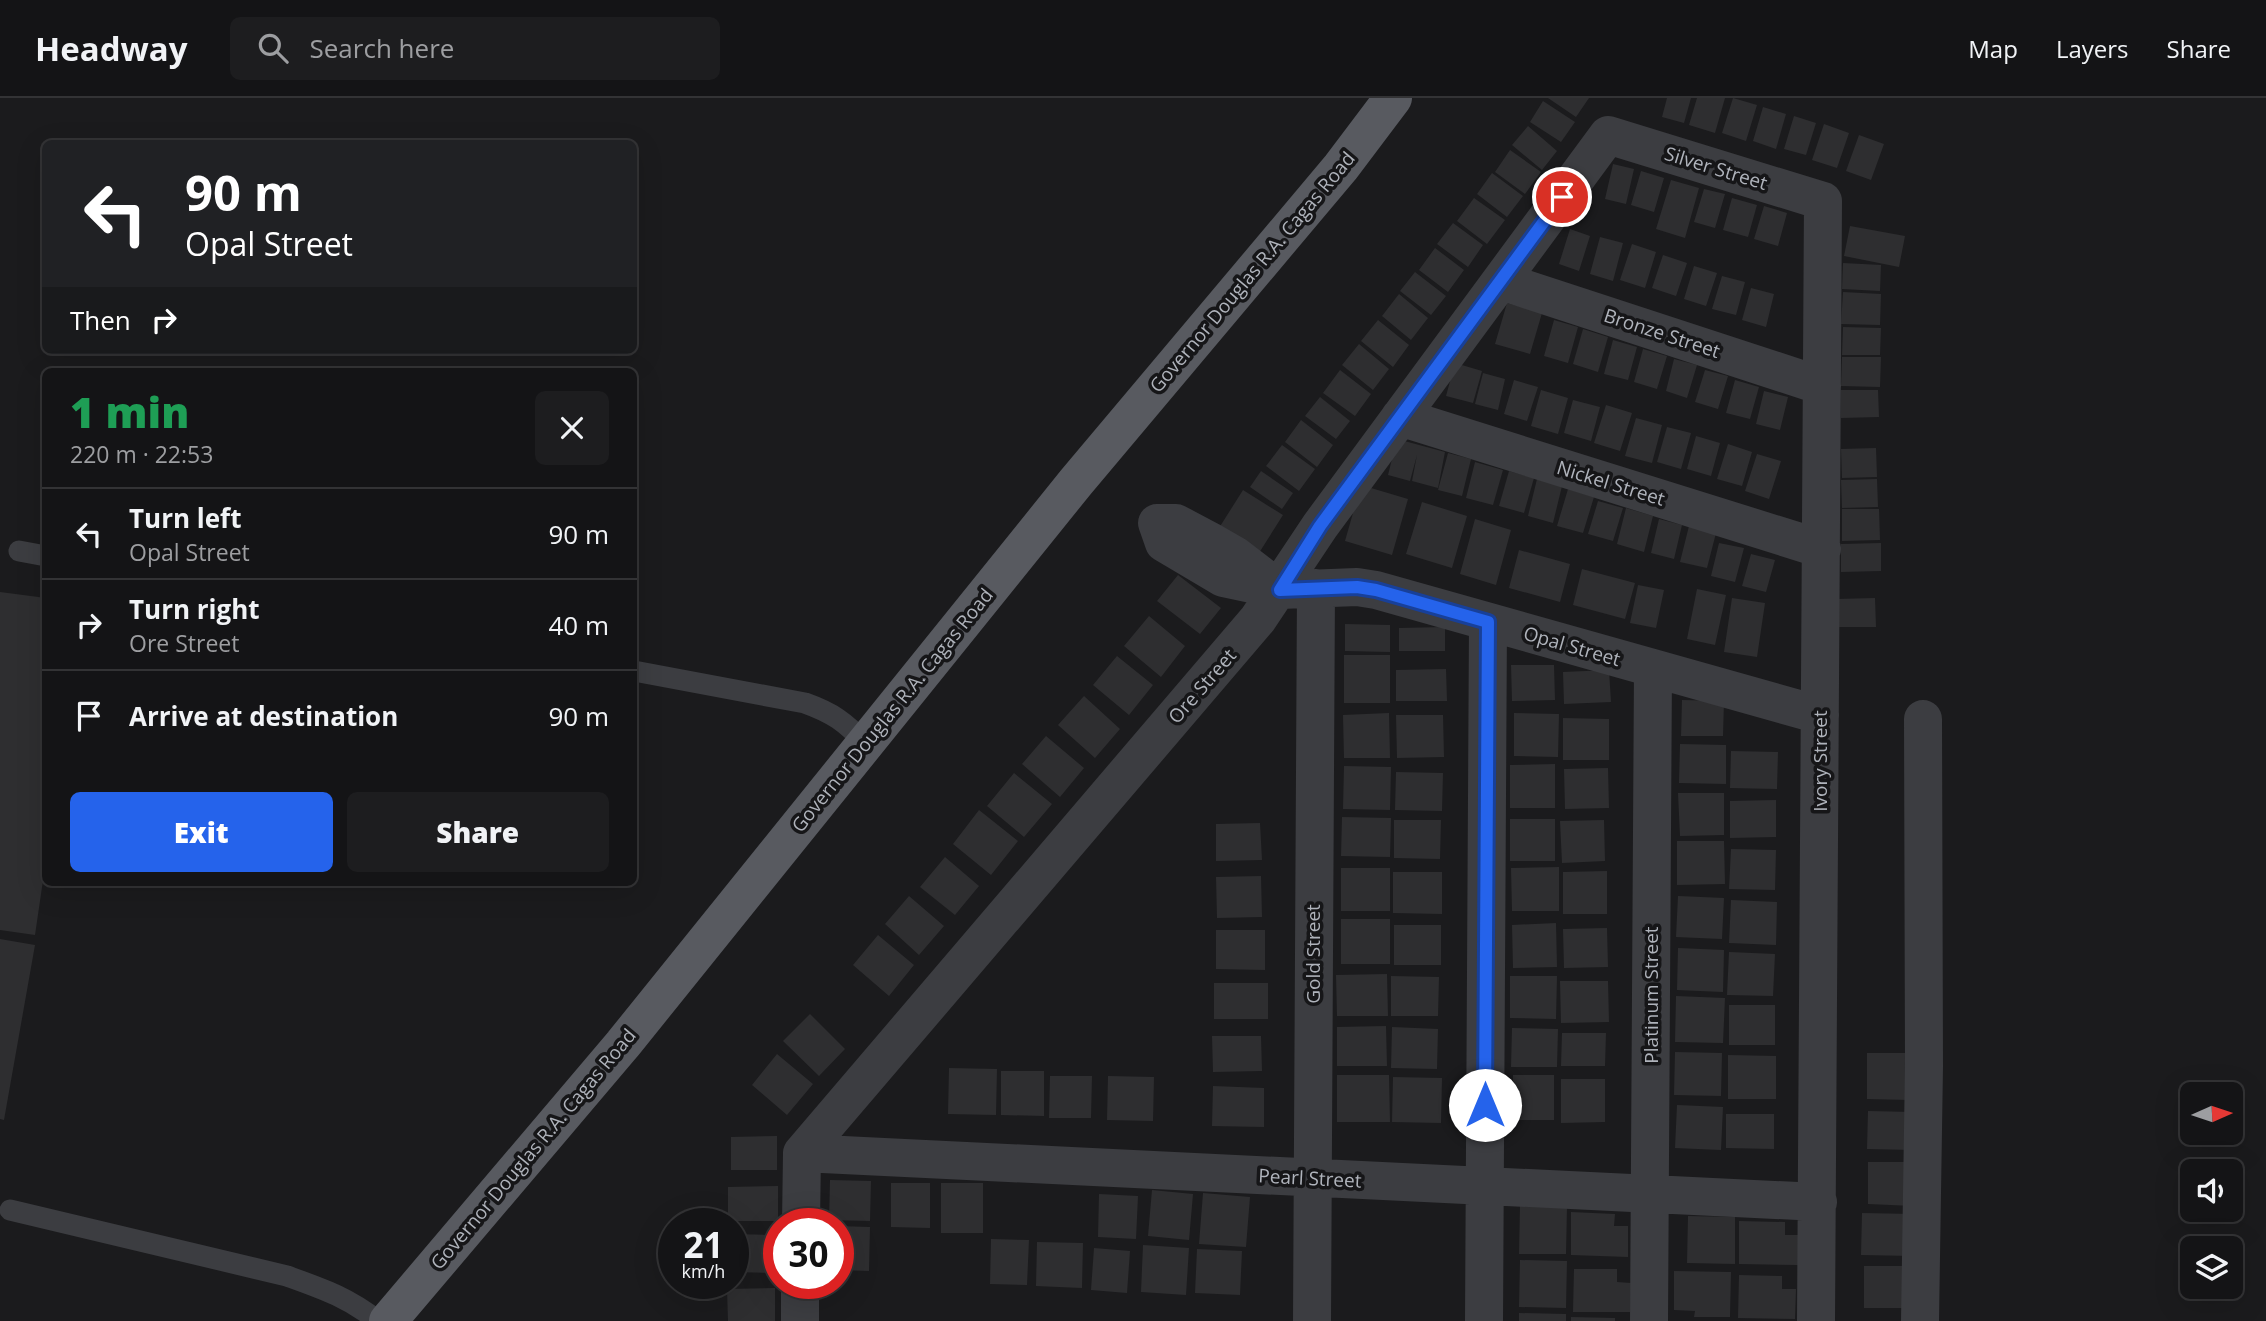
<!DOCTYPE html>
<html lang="en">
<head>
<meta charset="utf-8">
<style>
	:root { --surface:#141416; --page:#1d1d1f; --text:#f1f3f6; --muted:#9d9ea1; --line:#333335; --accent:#2563eb }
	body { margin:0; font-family:"Open Sans",sans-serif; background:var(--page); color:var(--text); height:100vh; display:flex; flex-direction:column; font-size:26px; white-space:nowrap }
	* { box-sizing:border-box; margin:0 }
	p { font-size:23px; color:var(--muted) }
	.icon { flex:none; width:38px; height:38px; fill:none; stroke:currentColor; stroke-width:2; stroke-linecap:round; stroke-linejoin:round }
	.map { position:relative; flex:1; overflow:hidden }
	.side { position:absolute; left:42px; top:270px; width:595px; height:518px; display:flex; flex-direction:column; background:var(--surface); border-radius:10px; box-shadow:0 7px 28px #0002,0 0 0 2px var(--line) }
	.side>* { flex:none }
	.guide { position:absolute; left:42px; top:42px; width:595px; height:214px; border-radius:10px; box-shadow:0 7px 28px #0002,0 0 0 2px var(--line); background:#202124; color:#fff; overflow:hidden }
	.needle { width:46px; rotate:87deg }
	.tools { position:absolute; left:2180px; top:984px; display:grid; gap:14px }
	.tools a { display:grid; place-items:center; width:63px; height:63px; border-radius:10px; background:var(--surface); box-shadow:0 7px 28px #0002,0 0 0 2px var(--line); font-size:35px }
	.speed { position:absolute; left:658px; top:1110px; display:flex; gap:14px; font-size:35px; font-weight:700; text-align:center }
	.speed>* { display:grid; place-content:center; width:91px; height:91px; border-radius:50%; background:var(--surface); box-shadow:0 7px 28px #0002,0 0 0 2px var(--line); line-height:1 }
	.speed small { font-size:18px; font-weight:400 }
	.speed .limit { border:10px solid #d22; background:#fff; color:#111 }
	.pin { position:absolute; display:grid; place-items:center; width:60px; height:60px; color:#fff; margin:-30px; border:4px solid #fff; border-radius:50%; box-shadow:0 2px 7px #0007 }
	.me { position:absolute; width:77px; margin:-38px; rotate:0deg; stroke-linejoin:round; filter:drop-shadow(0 0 5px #0008) }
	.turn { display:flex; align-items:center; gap:24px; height:147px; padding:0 28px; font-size:32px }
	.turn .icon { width:91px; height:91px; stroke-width:2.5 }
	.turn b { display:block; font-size:49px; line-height:60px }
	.then { display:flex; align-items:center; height:66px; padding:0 28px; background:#0003; gap:14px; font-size:26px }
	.round { display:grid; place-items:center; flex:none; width:74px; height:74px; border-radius:10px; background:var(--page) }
	.head { display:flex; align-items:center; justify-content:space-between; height:119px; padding:0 28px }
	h1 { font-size:42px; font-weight:800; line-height:52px; color:#1e9e55 }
	.button { display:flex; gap:14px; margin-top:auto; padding:14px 28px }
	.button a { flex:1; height:80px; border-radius:10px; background:var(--accent); color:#fff; font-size:28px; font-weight:800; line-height:80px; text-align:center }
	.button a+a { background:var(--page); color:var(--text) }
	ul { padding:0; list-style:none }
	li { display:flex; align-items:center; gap:21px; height:91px; padding:0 28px; border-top:2px solid var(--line) }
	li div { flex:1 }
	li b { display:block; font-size:26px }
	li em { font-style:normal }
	header { display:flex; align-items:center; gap:42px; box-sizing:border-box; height:98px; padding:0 35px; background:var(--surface); border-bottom:2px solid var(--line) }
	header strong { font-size:33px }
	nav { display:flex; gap:38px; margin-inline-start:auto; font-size:24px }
	.search { width:490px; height:63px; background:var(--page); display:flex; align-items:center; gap:18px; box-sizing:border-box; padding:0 24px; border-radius:10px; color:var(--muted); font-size:26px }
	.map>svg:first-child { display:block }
	.building { fill:#2e2e30 }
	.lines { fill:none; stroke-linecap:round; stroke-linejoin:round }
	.service { stroke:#3c3d41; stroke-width:21 }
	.minor { stroke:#3c3d41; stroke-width:38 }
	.primary { stroke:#585a60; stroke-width:38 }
	.route-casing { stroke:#184099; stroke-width:18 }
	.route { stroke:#2563eb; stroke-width:12 }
	.labels { text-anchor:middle; stroke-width:7; stroke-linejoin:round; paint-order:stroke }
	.street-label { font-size:19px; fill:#afb3bb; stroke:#161618 }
</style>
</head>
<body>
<header>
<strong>Headway</strong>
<div class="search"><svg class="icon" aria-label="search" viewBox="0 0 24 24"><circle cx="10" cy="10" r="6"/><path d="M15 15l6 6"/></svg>Search here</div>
<nav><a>Map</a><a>Layers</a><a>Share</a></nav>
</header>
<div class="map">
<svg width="2266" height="1223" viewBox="0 0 2266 1223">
	<rect width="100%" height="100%" fill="#1b1b1d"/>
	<path class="building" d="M1548 0H1589L1576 19Z
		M1667 0H1691L1684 25 1662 19Z
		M1697 0H1725L1715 35 1689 27Z
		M1733 0 1757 7 1746 43 1722 35Z
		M1543 3 1575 24 1561 44 1530 24Z
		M1763 9 1786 16 1776 51 1753 43Z
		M1794 18 1816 25 1806 57 1784 51Z
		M1824 26 1849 35 1837 70 1812 62Z
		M1528 28 1557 53 1542 72 1512 47Z
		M1859 37 1884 46 1871 82 1846 73Z
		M1510 52 1541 74 1525 96 1495 74Z
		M1613 66 1634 71 1626 106 1605 101Z
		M1641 73 1664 80 1654 114 1631 107Z
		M1492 75 1523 98 1507 119 1477 96Z
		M1671 82 1699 90 1685 140 1656 131Z
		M1704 91 1725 96 1715 130 1694 124Z
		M1474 100 1505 122 1487 146 1457 123Z
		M1732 100 1757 107 1748 139 1723 132Z
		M1764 108 1787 115 1778 148 1754 141Z
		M1453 125 1483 147 1468 169 1437 146Z
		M1850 128 1905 138 1899 169 1844 158Z
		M1570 131 1590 138 1579 173 1559 166Z
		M1600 139 1623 145 1613 183 1590 176Z
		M1632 146 1656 154 1645 190 1620 182Z
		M1435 150 1464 172 1448 194 1419 172Z
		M1663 157 1687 165 1676 198 1652 190Z
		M1843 165 1881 167 1880 193 1842 191Z
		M1694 168 1717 175 1706 208 1684 201Z
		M1415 174 1446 198 1431 217 1400 193Z
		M1722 178 1745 184 1736 217 1712 211Z
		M1751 190 1774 196 1766 229 1742 222Z
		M1843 194 1881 196 1880 227 1841 226Z
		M1399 196 1428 220 1411 242 1382 218Z
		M1507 205 1542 215 1530 256 1495 246Z
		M1378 222 1409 247 1393 269 1361 243Z
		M1554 222 1578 229 1568 265 1544 258Z
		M1843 229 1881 230 1880 257H1842Z
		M1583 231 1608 239 1598 274 1573 266Z
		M1613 242 1637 249 1628 282 1604 276Z
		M1359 246 1389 271 1373 292 1342 267Z
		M1643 251 1667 258 1657 291 1634 284Z
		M1842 259H1881L1880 289 1841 288Z
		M1674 261 1697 267 1687 300 1666 293Z
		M1455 265 1482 273 1473 305 1446 298Z
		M1340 272 1371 296 1355 318 1323 295Z
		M1705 272 1728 278 1718 311 1695 304Z
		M1483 275 1505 281 1498 312 1475 306Z
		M1514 282 1538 289 1527 323 1504 316Z
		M1735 282 1759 289 1750 321 1726 315Z
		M1541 292 1568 300 1558 336 1531 328Z
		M1841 292H1878L1879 319 1841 320Z
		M1764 293 1788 299 1780 332 1756 326Z
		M1320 299 1350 323 1336 341 1305 318Z
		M1573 302 1600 309 1591 343 1564 335Z
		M1606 307 1632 315 1620 353 1594 345Z
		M1636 320 1662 327 1652 365 1625 358Z
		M1301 322 1333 347 1317 369 1285 344Z
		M1667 329 1691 335 1681 371 1657 364Z
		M1696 338 1720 345 1711 378 1687 371Z
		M1397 341 1445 354 1438 390 1412 383 1417 357 1410 383 1388 377Z
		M1728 346 1752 354 1742 388 1717 381Z
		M1282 347 1315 371 1299 393 1266 368Z
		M1876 350 1877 379 1842 380 1841 351Z
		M1448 355 1471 361 1462 398 1438 392Z
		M1757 356 1781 363 1769 401 1745 393Z
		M1475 364 1503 372 1493 407 1466 400Z
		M1261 373 1293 395 1282 411 1250 389Z
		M1509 373 1534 380 1524 415 1499 408Z
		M1537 381 1562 388 1553 425 1528 418Z
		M1877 381 1878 409 1842 410 1841 382Z
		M1361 387 1408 401 1392 457 1345 443Z
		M1568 391 1594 399 1583 435 1557 428Z
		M1243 392 1283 417 1259 455 1219 430Z
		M1598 403 1623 410 1613 443 1588 436Z
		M1422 404 1467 418 1452 470 1406 456Z
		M1626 410 1653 418 1644 454 1617 446Z
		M1842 411H1879L1880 442 1842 443Z
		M1475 421 1511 432 1496 487 1460 476Z
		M1659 421 1682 427 1674 461 1651 455Z
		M1689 428 1716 435 1707 470 1680 464Z
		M1719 445 1744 450 1735 484 1711 478Z
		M1881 445V473L1841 474V446Z
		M1519 452 1570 466 1560 504 1509 490Z
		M1751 456 1775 462 1766 494 1742 488Z
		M1582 471 1635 485 1625 521 1573 507Z
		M1178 477 1221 510 1200 536 1157 503Z
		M1638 487 1664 492 1656 530 1630 525Z
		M1697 491 1726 497 1715 547 1687 541Z
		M0 494 46 500V762L35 837 0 832Z
		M1732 500 1765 505 1757 559 1724 554Z
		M1875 500 1876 529H1837L1836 501Z
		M1149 518 1185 548 1161 579 1124 548Z
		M1345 526 1390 527V554L1345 553Z
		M1445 529V553H1399V530Z
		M1344 557H1390V605H1344Z
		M1117 558 1153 587 1129 617 1093 587Z
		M1511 567H1554L1555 602 1512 603Z
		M1446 571 1447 603H1396V572Z
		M1609 572 1611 604 1564 606 1563 574Z
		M1084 598 1120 631 1095 660 1058 627Z
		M1682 602 1724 603 1723 638H1681Z
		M1389 615 1390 660H1344L1343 617Z
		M1514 615 1559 616 1558 659 1514 658Z
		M1396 617H1443L1444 659 1397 660Z
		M1563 620 1609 621V662H1563Z
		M1046 638 1084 670 1060 699 1022 666Z
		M1680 646 1726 647V686L1679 685Z
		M1731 653 1778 654 1777 691 1730 690Z
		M1555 666V710H1510V667Z
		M1344 668 1391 669 1390 712 1343 711Z
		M1608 670 1609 710 1565 711 1564 671Z
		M1396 674 1443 675 1442 713 1395 712Z
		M1014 675 1052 706 1024 739 987 708Z
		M1678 695H1724V737L1680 738Z
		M1776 702V739L1730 740V703Z
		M979 712 1018 743 991 777 953 746Z
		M1342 719 1391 720 1390 759 1341 758Z
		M1510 721H1555V763H1510Z
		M1394 722H1441L1440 761 1394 760Z
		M1604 722 1605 763 1562 765 1560 723Z
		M1260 725 1262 762 1216 763V726Z
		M1677 743H1724L1725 786 1677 787Z
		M1731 751 1776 752 1775 792 1729 791Z
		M945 759 979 788 955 817 920 789Z
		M1559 769V813H1512L1511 770Z
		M1341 770H1390V813H1341Z
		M1607 773V816H1563V774Z
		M1393 774H1442V816L1393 815Z
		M1261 778 1262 819 1217 820 1216 779Z
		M909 798 944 828 919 857 885 826Z
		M1678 798 1724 800 1722 841 1676 839Z
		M1731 802 1777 804 1776 847 1729 845Z
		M1341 821H1390V866H1341Z
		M1556 825 1557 869 1513 870 1512 827Z
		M1394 827H1441V867H1394Z
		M1607 830 1608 869 1564 870 1563 831Z
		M1216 832H1265V872L1216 871Z
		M878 837 914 867 889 898 853 867Z
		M0 841 35 847 4 1022 0 1021Z
		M1678 850 1724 852 1723 894 1677 892Z
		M1729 854 1775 856 1773 898 1727 897Z
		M1387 876 1388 918H1337L1336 877Z
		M1391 878 1439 879 1438 918H1391Z
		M1510 878H1557L1556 921 1510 920Z
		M1560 883H1608L1609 924 1561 925Z
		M1214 885H1268V921H1214Z
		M1676 898 1725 900 1723 945 1675 944Z
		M1729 907H1775V947H1729Z
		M810 916 845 951 819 978 783 943Z
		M1386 928 1387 968H1337V929Z
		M1392 929 1438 931 1437 971 1391 970Z
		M1512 930 1558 931 1557 969H1511Z
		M1562 935H1606L1605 968H1561Z
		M1212 938H1261L1262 973 1213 974Z
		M1675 954 1722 955 1721 998 1674 997Z
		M1867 955H1911L1910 1002 1867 1001Z
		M777 956 813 986 787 1017 752 987Z
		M1728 957 1776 958V1001H1728Z
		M949 970 997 971 996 1017 948 1016Z
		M1001 973H1044V1018L1001 1017Z
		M1337 977H1389L1390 1024H1337Z
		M1513 977H1554V1022H1513Z
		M1050 978H1092L1091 1020H1049Z
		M1108 978 1154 979 1153 1023 1107 1022Z
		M1393 979 1442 980 1441 1025 1392 1024Z
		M1561 981H1605V1024L1561 1025Z
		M1213 988 1264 990V1029L1212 1028Z
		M1677 1007 1723 1009 1721 1052 1675 1050Z
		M1868 1013 1913 1014V1052L1867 1051Z
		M1726 1016H1774V1051L1726 1050Z
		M777 1038V1072H731V1039Z
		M1868 1064H1914L1913 1108 1868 1106Z
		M830 1082 871 1083 870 1123 829 1122Z
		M891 1085H930V1130L891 1129Z
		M941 1085H983V1135H941Z
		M778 1088V1123H728V1089Z
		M1152 1092 1193 1096 1189 1142 1148 1138Z
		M1203 1095 1250 1099 1246 1149 1199 1146Z
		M1099 1096 1138 1098 1136 1141 1098 1139Z
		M1520 1108 1567 1109 1566 1156H1519Z
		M1571 1114 1615 1116 1614 1128H1628V1159L1571 1157Z
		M1862 1115 1913 1116 1912 1158 1861 1157Z
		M1688 1118 1735 1119V1166L1687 1165Z
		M1739 1123 1785 1124V1137H1798V1167L1739 1166Z
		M838 1128 870 1129 869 1173 838 1172Z
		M733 1136 776 1137 775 1175 733 1174Z
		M991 1141 1029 1142 1027 1187 990 1186Z
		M1037 1144 1083 1145 1082 1190 1036 1188Z
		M1143 1147 1189 1150 1186 1197 1141 1194Z
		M1094 1150 1130 1153 1127 1195 1091 1192Z
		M1197 1151 1242 1153 1240 1197 1195 1195Z
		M1520 1162 1567 1163 1566 1210 1519 1209Z
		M1864 1168H1916L1915 1210H1864Z
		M1574 1171H1617V1184L1631 1185 1630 1214H1573Z
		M1674 1173 1731 1174 1730 1219H1694L1695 1213 1674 1212Z
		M1739 1177 1782 1178V1191H1796L1795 1221 1738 1220Z
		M775 1190V1223H728L727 1191Z
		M1519 1215 1566 1216V1223H1519Z
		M1571 1219 1615 1220V1223H1571Z"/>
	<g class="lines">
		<path class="service" d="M19 453 46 458
			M634 573 805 605C833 615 845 624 865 645
			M10 1112 287 1178C323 1191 347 1199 378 1223"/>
		<path class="minor" d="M1501 183 1822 288
			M1400 319 1822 451
			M1280 492 1236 458 1210 443 1176 425H1157L1164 445 1223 480 1280 492 1357 489 1376 492 1820 617
			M802 1055 1818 1104
			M801 1125 802 1055 1258 521 1320 428 1608 37 1823 103 1816 1223
			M800 1223V1185
			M1312 1223 1316 490
			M1484 1223 1488 524
			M1649 1223 1653 570
			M1920 1223 1924 968 1923 621"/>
		<path class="primary" d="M388 1223 623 946 1076 384 1341 69 1393 0"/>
	</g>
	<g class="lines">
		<defs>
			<path id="route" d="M1485 1007 1488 524 1376 492 1357 489 1280 492 1320 428 1562 99"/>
		</defs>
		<use href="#route" class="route-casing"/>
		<use href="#route" class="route"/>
	</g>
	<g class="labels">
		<g class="street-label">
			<text transform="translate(1716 70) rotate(17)" y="7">Silver Street</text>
			<text transform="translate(1252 174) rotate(-50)" y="7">Governor Douglas R.A. Cagas Road</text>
			<text transform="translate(1662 235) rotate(18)" y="7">Bronze Street</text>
			<text transform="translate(1611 385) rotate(17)" y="7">Nickel Street</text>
			<text transform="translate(1572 548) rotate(16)" y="7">Opal Street</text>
			<text transform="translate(1202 588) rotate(-49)" y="7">Ore Street</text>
			<text transform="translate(892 612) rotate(-51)" y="7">Governor Douglas R.A. Cagas Road</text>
			<text transform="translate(1820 663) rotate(-90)" y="7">Ivory Street</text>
			<text transform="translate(1313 856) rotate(-90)" y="7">Gold Street</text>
			<text transform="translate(1651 897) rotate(-90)" y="7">Platinum Street</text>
			<text transform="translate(533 1051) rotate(-50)" y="7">Governor Douglas R.A. Cagas Road</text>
			<text transform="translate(1310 1080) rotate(3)" y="7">Pearl Street</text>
		</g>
	</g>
</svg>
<div class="tools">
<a><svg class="needle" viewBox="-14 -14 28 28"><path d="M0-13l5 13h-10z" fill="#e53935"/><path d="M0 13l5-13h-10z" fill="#9d9ea1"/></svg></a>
<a><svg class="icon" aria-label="sound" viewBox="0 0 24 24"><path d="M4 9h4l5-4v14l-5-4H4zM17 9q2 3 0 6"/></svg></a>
<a><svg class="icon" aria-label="layers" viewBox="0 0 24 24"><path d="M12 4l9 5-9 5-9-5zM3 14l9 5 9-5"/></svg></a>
</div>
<div class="speed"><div>21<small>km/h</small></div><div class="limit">30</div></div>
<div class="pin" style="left:1562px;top:99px;background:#d93025"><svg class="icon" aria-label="arrive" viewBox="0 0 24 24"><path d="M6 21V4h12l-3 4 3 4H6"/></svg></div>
<svg class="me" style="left:1485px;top:1007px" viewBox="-20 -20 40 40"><circle r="19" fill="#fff"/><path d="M0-13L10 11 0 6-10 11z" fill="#2563eb"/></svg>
<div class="guide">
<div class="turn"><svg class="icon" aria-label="left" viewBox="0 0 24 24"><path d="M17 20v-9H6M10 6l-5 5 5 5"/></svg><div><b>90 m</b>Opal Street</div></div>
<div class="then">Then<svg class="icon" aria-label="right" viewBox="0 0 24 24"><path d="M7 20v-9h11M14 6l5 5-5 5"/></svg></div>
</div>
<section class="side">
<div class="head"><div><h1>1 min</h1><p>220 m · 22:53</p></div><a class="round"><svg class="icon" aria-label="close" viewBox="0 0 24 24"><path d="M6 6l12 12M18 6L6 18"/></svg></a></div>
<ul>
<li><svg class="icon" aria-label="left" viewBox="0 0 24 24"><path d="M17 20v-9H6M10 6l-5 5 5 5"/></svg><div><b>Turn left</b><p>Opal Street</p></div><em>90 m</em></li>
<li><svg class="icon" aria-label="right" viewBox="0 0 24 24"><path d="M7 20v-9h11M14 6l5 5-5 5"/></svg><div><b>Turn right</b><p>Ore Street</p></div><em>40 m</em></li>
<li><svg class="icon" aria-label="arrive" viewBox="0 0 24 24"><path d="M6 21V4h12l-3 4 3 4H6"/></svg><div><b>Arrive at destination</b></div><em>90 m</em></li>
</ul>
<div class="button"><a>Exit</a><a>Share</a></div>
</section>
</div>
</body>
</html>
